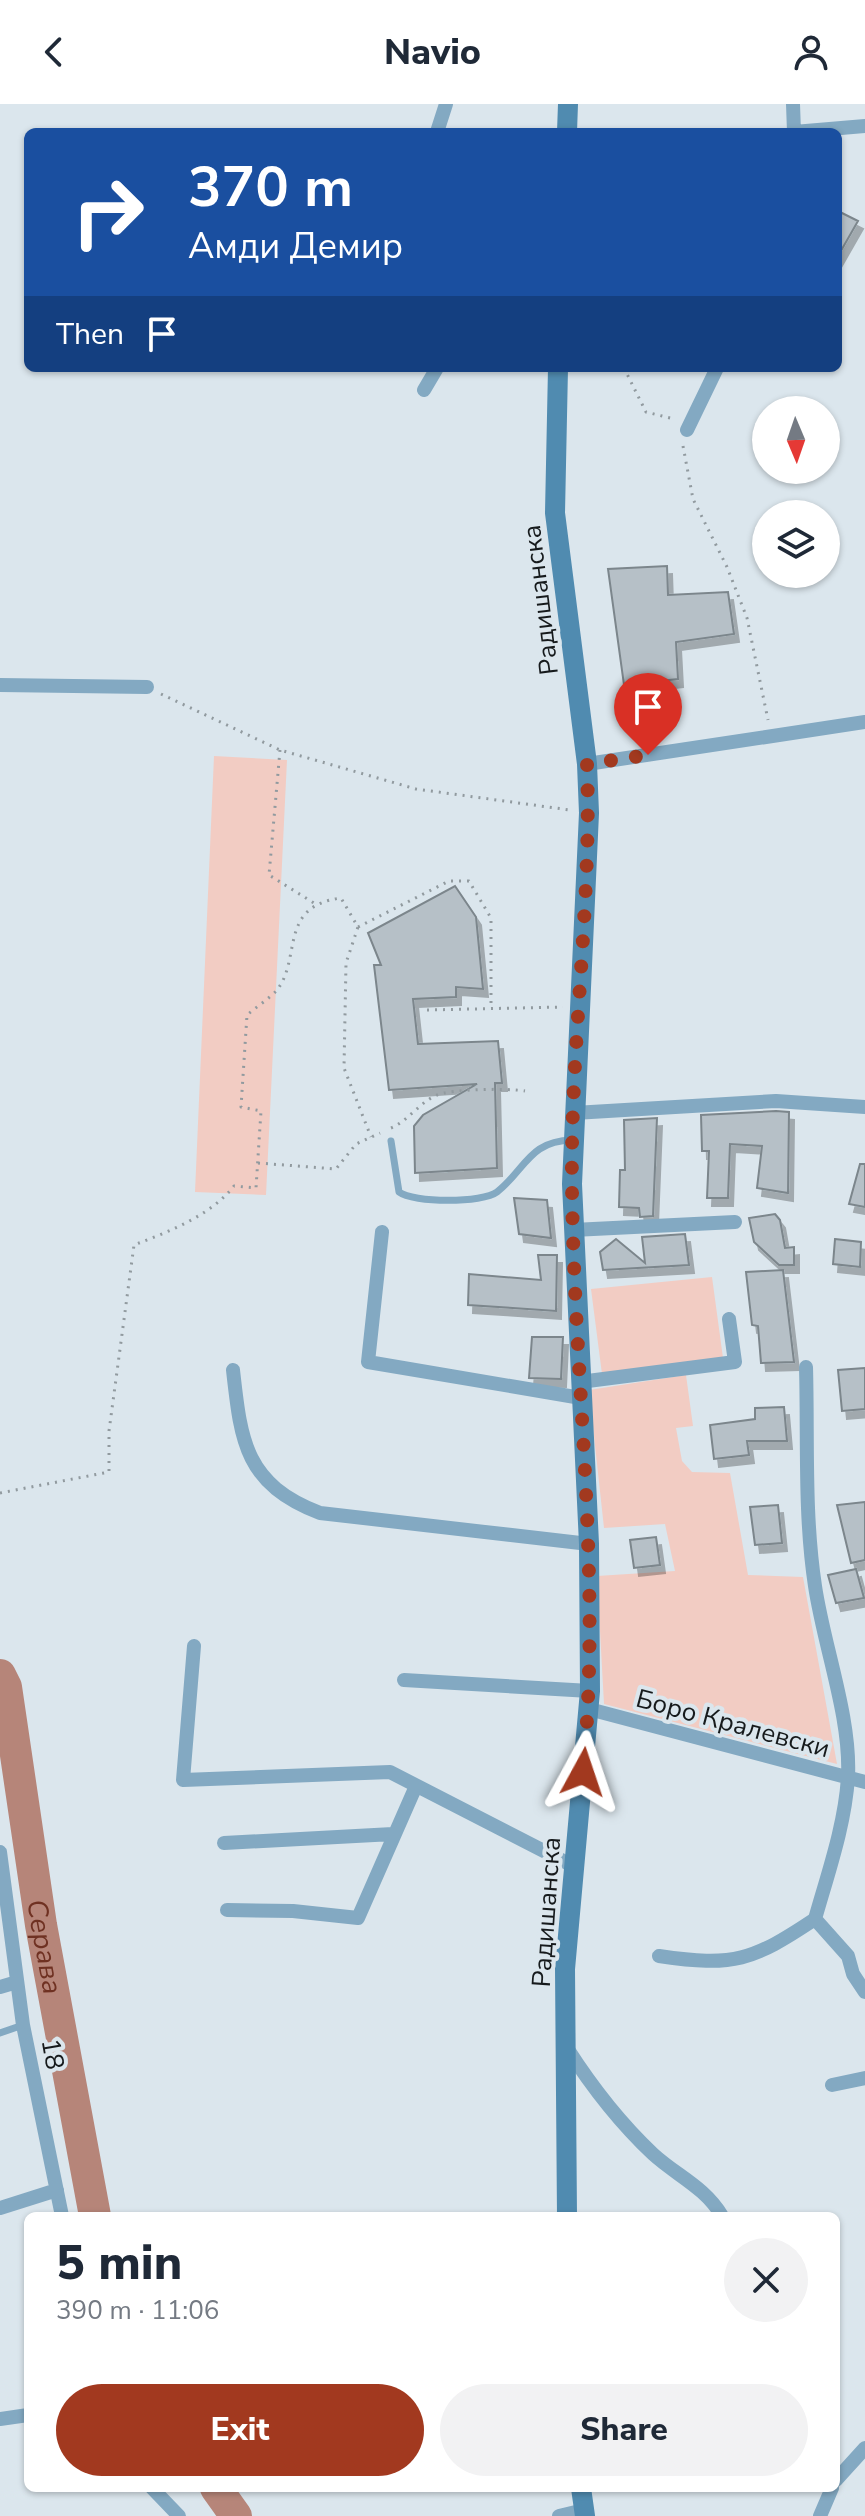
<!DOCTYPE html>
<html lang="en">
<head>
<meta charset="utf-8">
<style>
	:root { --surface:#fff; --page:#f2f2f3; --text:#1f2937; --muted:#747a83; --accent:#a2391f }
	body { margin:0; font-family:"Nunito Sans",sans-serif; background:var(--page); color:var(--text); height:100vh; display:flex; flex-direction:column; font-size:30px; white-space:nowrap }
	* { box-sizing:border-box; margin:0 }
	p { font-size:26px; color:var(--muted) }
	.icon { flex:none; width:44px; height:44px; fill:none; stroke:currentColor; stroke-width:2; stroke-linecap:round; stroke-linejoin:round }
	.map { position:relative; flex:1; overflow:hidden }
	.sheet { position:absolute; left:24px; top:2108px; width:816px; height:280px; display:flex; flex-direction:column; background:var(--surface); border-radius:12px; box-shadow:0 2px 6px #0004 }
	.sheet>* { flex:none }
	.top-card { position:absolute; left:24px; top:24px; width:818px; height:244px; border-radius:12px; box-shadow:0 2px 6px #0004; background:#1a4fa0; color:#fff; overflow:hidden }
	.needle { width:52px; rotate:178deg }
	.controls { position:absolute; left:752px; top:292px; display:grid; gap:16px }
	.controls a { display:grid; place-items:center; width:88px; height:88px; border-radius:50%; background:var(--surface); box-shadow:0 2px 6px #0004; font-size:40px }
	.pin { position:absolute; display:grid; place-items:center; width:68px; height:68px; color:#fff; margin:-82px -34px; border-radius:50% 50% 50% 0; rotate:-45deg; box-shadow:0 0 8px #0007 }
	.pin .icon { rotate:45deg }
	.me { position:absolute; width:88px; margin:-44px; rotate:5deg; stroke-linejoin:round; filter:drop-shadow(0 0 6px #0008) }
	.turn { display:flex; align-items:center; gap:28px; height:168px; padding:0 32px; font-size:36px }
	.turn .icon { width:104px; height:104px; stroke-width:2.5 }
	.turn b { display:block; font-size:56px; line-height:68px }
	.then { display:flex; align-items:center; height:76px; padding:0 32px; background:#0003; gap:16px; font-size:30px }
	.round { display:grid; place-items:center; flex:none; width:84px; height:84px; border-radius:42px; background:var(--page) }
	.head { display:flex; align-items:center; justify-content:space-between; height:136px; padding:0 32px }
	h1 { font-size:48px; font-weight:800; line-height:60px }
	.action { display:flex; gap:16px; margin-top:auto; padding:16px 32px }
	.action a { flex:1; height:92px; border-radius:48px; background:var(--accent); color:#fff; font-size:32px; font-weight:800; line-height:92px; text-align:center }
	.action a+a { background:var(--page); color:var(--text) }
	header { display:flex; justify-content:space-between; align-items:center; height:104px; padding:0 32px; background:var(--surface); font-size:36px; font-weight:800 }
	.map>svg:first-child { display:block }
	.green { fill:#f2ccc3 }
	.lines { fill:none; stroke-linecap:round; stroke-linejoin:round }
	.river { stroke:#b68579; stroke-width:32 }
	.building { fill:#b6c0c7; stroke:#7c868c; stroke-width:2; filter:url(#shadow) }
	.path { stroke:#919a9f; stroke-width:3; stroke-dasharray:2 6; stroke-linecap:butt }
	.lane { stroke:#83a9c2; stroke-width:7 }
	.street { stroke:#83a9c2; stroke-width:14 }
	.secondary { stroke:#508bb0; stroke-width:20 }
	.route { stroke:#a2391f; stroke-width:14; stroke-dasharray:0 25.2 }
	.labels { text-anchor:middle; stroke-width:8; stroke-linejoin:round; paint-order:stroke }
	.street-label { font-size:26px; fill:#161a1c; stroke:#dbe6ed }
	.water-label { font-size:28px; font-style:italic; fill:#6f3122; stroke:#dbe6ed }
</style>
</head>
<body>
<header><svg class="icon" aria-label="back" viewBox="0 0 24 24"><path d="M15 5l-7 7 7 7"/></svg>Navio<svg class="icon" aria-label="person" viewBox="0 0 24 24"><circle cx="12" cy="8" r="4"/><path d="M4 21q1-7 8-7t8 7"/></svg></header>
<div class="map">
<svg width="865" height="2412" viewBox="0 0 865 2412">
	<defs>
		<filter id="shadow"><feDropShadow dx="5" dy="8" stdDeviation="0" flood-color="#0004"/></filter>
	</defs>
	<rect width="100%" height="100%" fill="#dbe6ed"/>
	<path class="green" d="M214 652 287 656 266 1091 195 1088Z
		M712 1173 723 1254 602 1270 591 1185Z
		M686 1271 693 1322 676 1324 682 1357 692 1368 730 1369 748 1471 803 1473 837 1660 604 1600 597 1472 675 1467 665 1420 604 1424 589 1286Z"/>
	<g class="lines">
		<g class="river">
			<path id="s1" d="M0 1571 6 1583 41 1821 95 2112"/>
			<path d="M216 2384 236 2412"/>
		</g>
	</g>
	<path class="building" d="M838 107 858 117 838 152Z
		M667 462 668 491 728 488 734 530 676 538 678 575 624 581 608 465Z
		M455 782 476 813 483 885 456 883V893L413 895 418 940 498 937 502 979H495L497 1064 415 1069 414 1022 423 1011 477 980 389 986 374 861H381L368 829Z
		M776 1007 789 1008 788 1089 757 1084 762 1042 730 1040 728 1094H707L709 1047H702L701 1011Z
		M657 1014 653 1112 640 1113 639 1104 619 1103 620 1066H625L624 1016Z
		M860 1060H865V1103L849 1100Z
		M514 1094 547 1096 551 1134 519 1130Z
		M775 1110 780 1116 785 1144 794 1143V1161H779L754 1138 749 1114Z
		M685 1130 689 1161 603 1166 600 1148 616 1135 645 1159 642 1133Z
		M835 1135 861 1138 860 1163 833 1160Z
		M538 1151H557L556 1207 468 1201 469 1170 541 1176Z
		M783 1166 794 1258 761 1259 758 1222 752 1221 746 1168Z
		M532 1233H563L561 1275 529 1274Z
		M865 1264V1305L842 1307 838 1266Z
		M784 1303 787 1337H747L749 1351 714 1355 710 1321 755 1315V1304Z
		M865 1398V1456L851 1459 837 1401Z
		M778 1401 782 1439 755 1441 750 1403Z
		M656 1433 660 1461 634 1464 630 1436Z
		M856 1465 864 1494 836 1499 828 1471Z"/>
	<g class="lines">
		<path class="path" d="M624 264 646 308 674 315
			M683 342 693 395 727 463 747 514 768 616
			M161 590 280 646 416 685 570 706
			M280 646 269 771 317 801
			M358 823 449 777H469L491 814V905
			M427 906 563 903
			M391 1024C408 1017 420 998 437 991 451 985 508 984 525 987
			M258 1059 336 1065 356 1040 380 1029
			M0 1389 109 1368V1327L134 1141C170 1127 210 1112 234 1082L256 1084 261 1007 241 1003 247 911C256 903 269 895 277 886 302 854 278 802 341 794L358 823 346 859 344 964 371 1033"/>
		<path class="lane" d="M391 1037 399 1088C413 1099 483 1099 497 1088 526 1065 529 1037 572 1036
			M0 1929 23 1921"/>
		<path class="street" d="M793 0 794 28
			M437 28 446 0
			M794 28 865 22
			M424 286 437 264
			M687 326 717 264
			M0 581 147 583
			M587 660 865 618
			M574 1009 776 997 865 1003
			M573 1126 735 1118
			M382 1128 368 1258 581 1294
			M806 1263C808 1335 804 1410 815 1482 824 1543 851 1613 848 1673 845 1721 828 1769 815 1815L848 1852 853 1870 865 1888
			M233 1266C241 1338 245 1380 320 1409L589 1440
			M580 1278 735 1258 729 1215
			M194 1542 183 1676 390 1668 575 1763
			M404 1576 590 1587
			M589 1605 865 1678
			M224 1739 393 1730
			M0 1748 23 1921 62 2112
			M227 1806 293 1807 358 1814 416 1682
			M659 1852C734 1863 752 1857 815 1815
			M0 1883 17 1878
			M567 1944C592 1983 619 2018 653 2050 677 2072 705 2083 722 2112
			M832 1981 865 1974
			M0 2104 57 2086
			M0 2315 28 2311
			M836 2376 865 2344
			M152 2384 179 2412
			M559 2412 584 2406
			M820 2412 832 2384"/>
		<path class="secondary" d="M567 28 568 0
			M558 264 555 409 587 660 589 709 572 1080 589 1440 590 1587 565 1865 567 2112
			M581 2384 585 2412"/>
	</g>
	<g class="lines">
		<path class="route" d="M583 1668C602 1473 574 1278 572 1083 570 942 592 801 587 660L648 651"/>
	</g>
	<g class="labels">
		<g class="street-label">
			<text transform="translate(540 496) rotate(-97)" y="9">Радишанска</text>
			<text transform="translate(733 1619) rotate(15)" y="9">Боро Кралевски</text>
			<text transform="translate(546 1808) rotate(-86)" y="9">Радишанска</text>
			<text transform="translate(53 1950) rotate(80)" y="9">18</text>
		</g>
		<g class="water-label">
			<text dy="10" stroke="none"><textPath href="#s1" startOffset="276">Серава</textPath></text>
		</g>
	</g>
</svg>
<div class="controls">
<a><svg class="needle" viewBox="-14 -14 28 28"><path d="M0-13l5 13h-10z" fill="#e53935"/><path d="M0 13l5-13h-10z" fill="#747a83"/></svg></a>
<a><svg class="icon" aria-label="layers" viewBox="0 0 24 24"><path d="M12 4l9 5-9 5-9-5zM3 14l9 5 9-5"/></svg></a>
</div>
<div class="pin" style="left:648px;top:651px;background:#d93025"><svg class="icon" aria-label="arrive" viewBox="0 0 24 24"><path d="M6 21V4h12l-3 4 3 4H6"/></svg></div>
<svg class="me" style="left:583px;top:1668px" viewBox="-20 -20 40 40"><path d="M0-17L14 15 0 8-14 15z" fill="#a2391f" stroke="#fff" stroke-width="4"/></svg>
<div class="top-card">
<div class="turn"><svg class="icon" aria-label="right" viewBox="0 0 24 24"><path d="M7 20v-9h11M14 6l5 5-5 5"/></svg><div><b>370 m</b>Амди Демир</div></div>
<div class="then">Then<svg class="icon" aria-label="arrive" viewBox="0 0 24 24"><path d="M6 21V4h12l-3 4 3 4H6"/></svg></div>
</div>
<section class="sheet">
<div class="head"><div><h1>5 min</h1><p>390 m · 11:06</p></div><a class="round"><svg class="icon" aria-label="close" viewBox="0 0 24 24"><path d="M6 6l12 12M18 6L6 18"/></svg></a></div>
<div class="action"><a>Exit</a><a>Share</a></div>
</section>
</div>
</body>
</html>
